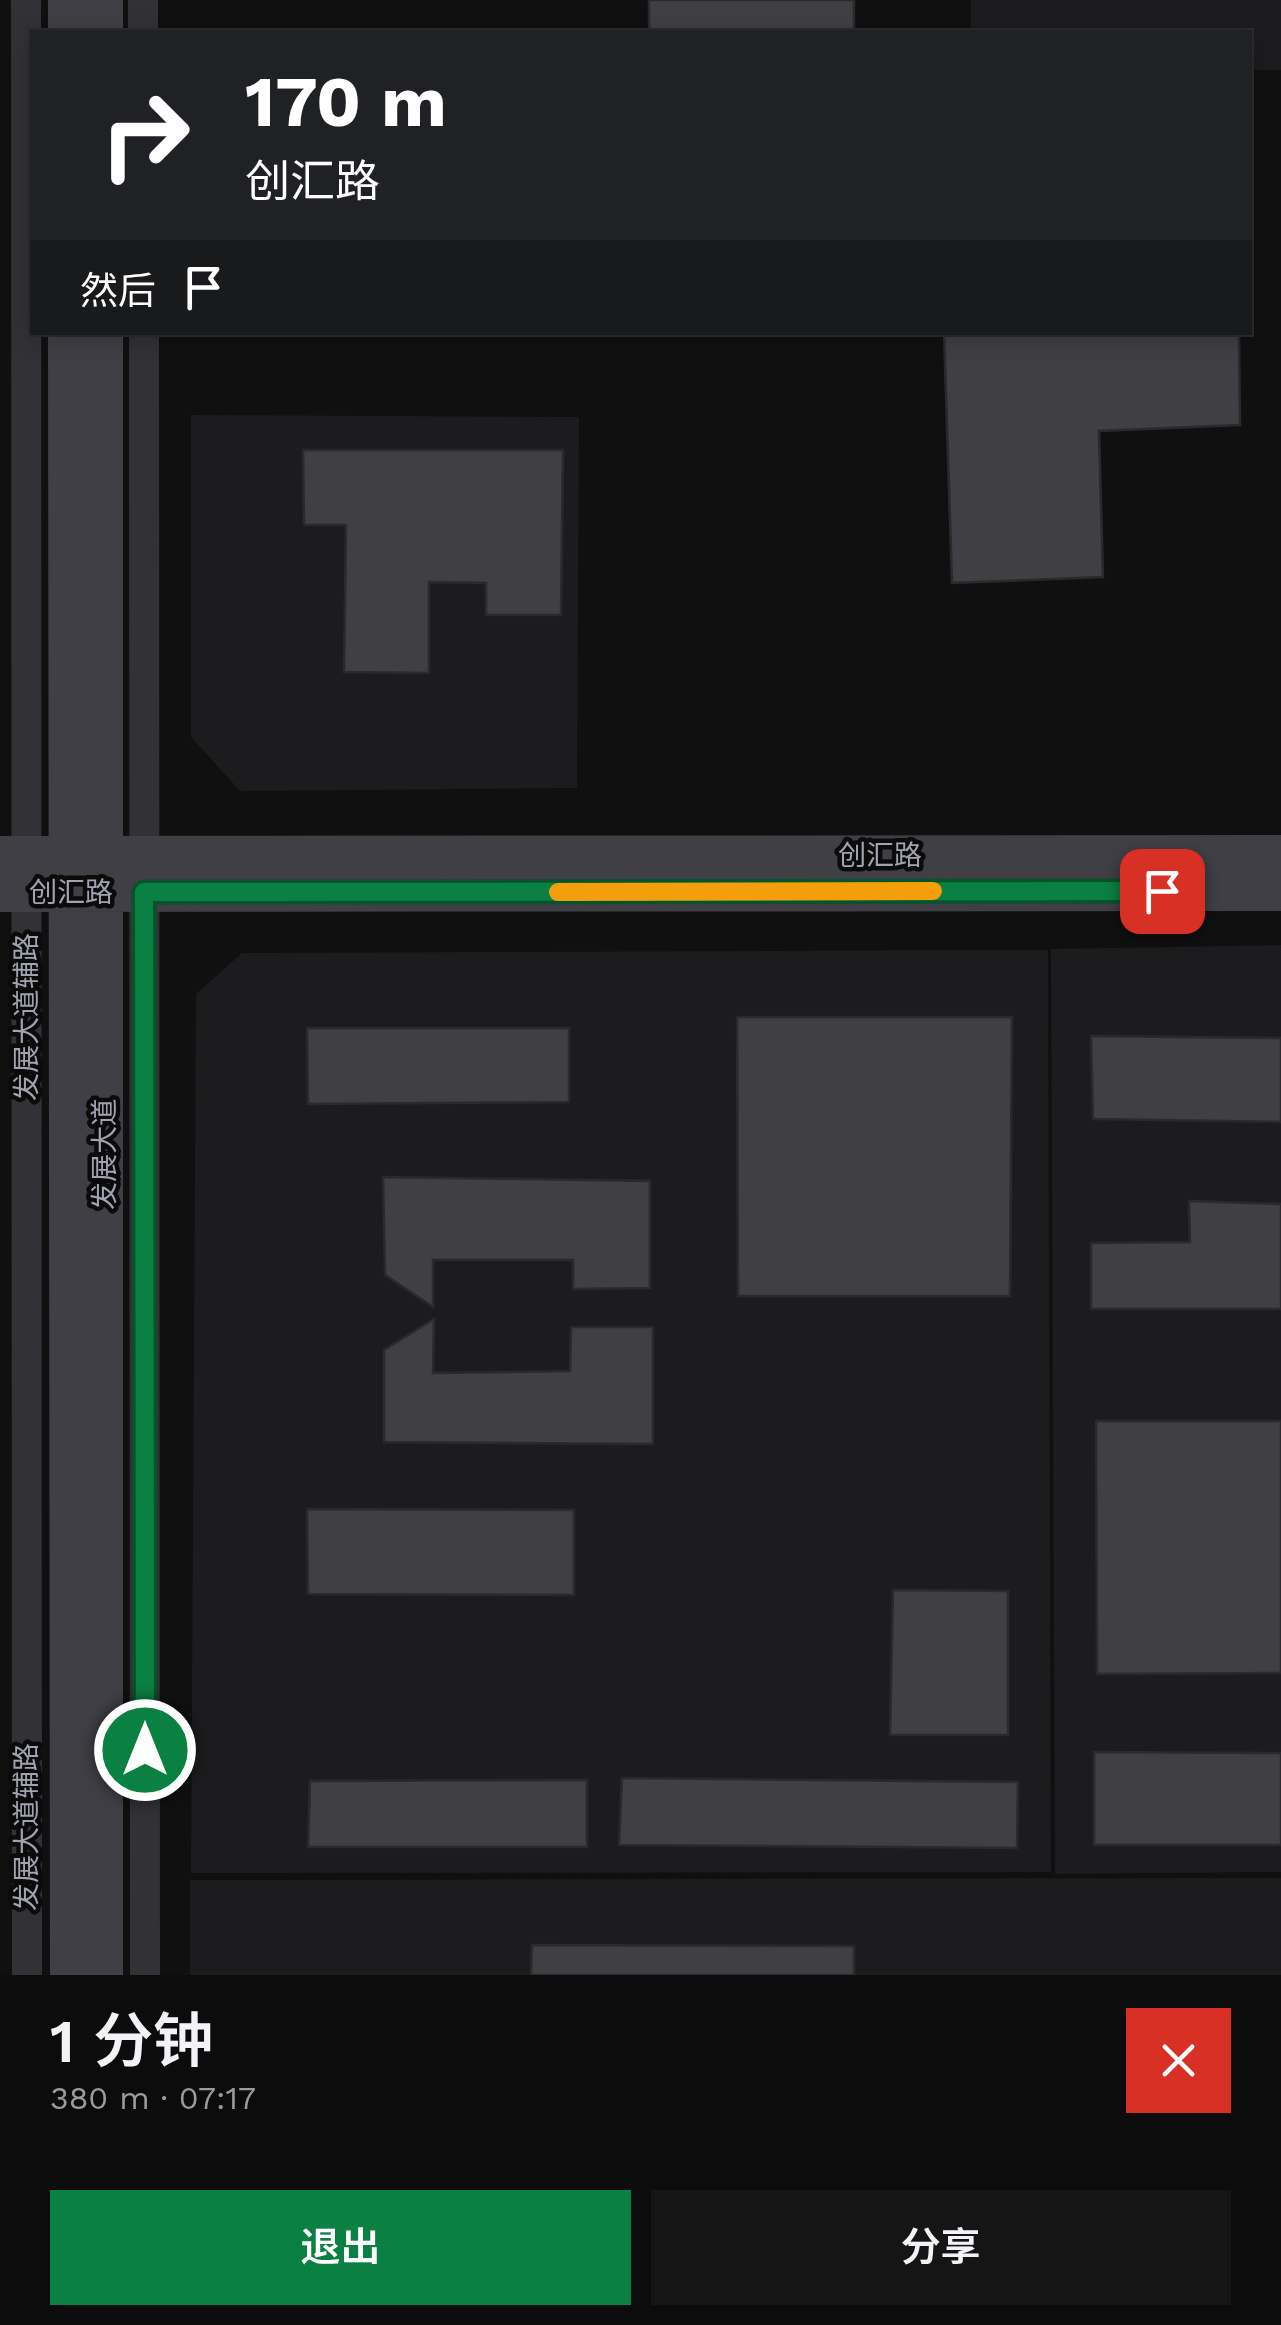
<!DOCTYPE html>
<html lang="zh">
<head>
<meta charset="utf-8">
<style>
	:root { --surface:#0c0c0d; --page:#151516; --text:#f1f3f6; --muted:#9a9b9d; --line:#2c2c2e; --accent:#0b8043 }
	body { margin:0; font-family:"Work Sans","Noto Sans SC",sans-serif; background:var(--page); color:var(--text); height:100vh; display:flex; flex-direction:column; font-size:38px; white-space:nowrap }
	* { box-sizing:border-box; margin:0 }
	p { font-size:32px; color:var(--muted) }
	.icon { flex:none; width:55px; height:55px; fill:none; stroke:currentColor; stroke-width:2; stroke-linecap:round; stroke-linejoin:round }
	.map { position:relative; height:1975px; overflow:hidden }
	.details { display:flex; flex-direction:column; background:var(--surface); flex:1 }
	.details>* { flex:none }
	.guide { position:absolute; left:30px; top:30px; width:1222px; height:305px; border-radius:0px; box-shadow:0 5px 25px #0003,0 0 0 2px var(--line); background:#202124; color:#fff; overflow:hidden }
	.pin { position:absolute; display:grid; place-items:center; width:85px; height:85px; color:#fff; margin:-42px; border-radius:20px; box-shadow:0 5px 15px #0006 }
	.me { position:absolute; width:110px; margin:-55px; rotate:0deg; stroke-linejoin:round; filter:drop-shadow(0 0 8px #0008) }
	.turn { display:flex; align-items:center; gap:35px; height:210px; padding:0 50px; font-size:45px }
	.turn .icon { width:130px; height:130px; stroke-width:2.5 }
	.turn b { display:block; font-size:70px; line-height:85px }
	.then { display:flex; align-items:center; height:95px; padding:0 50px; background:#0003; gap:20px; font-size:38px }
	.round { display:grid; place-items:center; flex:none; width:105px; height:105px; border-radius:0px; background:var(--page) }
	.overview { display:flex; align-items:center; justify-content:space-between; height:170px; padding:0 50px }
	h1 { font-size:60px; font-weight:600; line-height:75px }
	.primary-button { display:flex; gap:20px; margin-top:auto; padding:20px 50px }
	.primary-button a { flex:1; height:115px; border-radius:0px; background:var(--accent); color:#fff; font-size:40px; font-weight:600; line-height:115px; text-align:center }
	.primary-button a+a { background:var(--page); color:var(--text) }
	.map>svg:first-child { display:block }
	.built { fill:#1c1c1e }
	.building { fill:#3f3f44; stroke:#2a2a2d; stroke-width:2.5 }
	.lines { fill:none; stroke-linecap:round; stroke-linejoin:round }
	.street { stroke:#313136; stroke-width:30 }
	.secondary { stroke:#3f3f45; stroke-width:40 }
	.route-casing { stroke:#07532c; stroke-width:25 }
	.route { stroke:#0b8043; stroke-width:18 }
	.slow { stroke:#f59e0b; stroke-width:18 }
	.labels { text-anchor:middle; stroke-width:9; stroke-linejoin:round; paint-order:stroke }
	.street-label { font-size:28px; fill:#a1a3b1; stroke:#0b0b0c }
</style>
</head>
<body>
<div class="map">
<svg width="1281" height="1975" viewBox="0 0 1281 1975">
	<rect width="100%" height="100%" fill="#101011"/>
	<path class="built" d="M971 0H1281V70H1250V32H971Z
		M191 415 579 417 577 788 240 791 191 737Z
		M1281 945V1872L1055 1874 1051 949Z
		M1048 950 1051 1872 191 1873 196 994 242 953Z
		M1281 1878V1975H190V1880Z"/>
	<path class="building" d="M649 0H854V32H649Z
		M944 332H1239L1240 425 1099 431 1103 577 952 583Z
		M303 450H563L561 615H486V583L429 582V673L344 672 346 525H304Z
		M737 1017H1012L1010 1296H738Z
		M307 1028H569V1102L308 1104Z
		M1091 1036 1281 1038V1122L1093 1119Z
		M383 1177 650 1181V1288L573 1289V1260H433V1307L385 1275Z
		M1189 1201 1281 1204V1309H1091V1243L1190 1242Z
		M434 1319 433 1373 570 1371 571 1327H653V1444L384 1442V1350Z
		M1096 1421H1281V1673L1097 1674Z
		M307 1509 574 1510V1595L308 1594Z
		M893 1590 1008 1591V1735H890Z
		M1094 1752 1281 1753V1845H1094Z
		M622 1778 1018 1782 1017 1848 619 1845Z
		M587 1780V1847H308L310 1781Z
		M532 1945 854 1946V1975H531Z"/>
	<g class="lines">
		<path class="street" d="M26 0 27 1975
			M143 0V32
			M144 332 145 1975"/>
		<path class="secondary" d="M68 0V32
			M103 0V32
			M68 332 70 1975
			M0 856 1281 855
			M0 892 1281 891
			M103 1975V332"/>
	</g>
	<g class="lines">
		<defs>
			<path id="route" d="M145 1750 144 892 1162 891"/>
		</defs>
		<use href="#route" class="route-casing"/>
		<use href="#route" class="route"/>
		<path class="slow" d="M558 892 933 891"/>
	</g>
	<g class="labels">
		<g class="street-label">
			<text x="880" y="865">创汇路</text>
			<text x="71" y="902">创汇路</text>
			<text transform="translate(26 1017) rotate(-90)" y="10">发展大道辅路</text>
			<text transform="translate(104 1154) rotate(-90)" y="10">发展大道</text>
			<text transform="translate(26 1827) rotate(-90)" y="10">发展大道辅路</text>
		</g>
	</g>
</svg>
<div class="pin" style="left:1162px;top:891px;background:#d93025"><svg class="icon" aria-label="arrive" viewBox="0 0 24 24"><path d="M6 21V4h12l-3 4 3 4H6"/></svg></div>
<svg class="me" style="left:145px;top:1750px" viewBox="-20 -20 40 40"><circle r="17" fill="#0b8043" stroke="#fff" stroke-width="3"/><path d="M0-11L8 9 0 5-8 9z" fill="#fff"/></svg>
<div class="guide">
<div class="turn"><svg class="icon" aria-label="right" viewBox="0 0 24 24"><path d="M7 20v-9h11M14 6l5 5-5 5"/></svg><div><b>170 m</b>创汇路</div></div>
<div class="then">然后<svg class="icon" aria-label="arrive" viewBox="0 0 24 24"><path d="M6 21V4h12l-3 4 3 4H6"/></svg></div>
</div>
</div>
<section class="details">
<div class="overview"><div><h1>1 分钟</h1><p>380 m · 07:17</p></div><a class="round" style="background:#d93025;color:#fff"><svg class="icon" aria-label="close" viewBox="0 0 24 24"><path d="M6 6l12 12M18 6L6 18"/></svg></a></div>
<div class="primary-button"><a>退出</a><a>分享</a></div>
</section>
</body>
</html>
